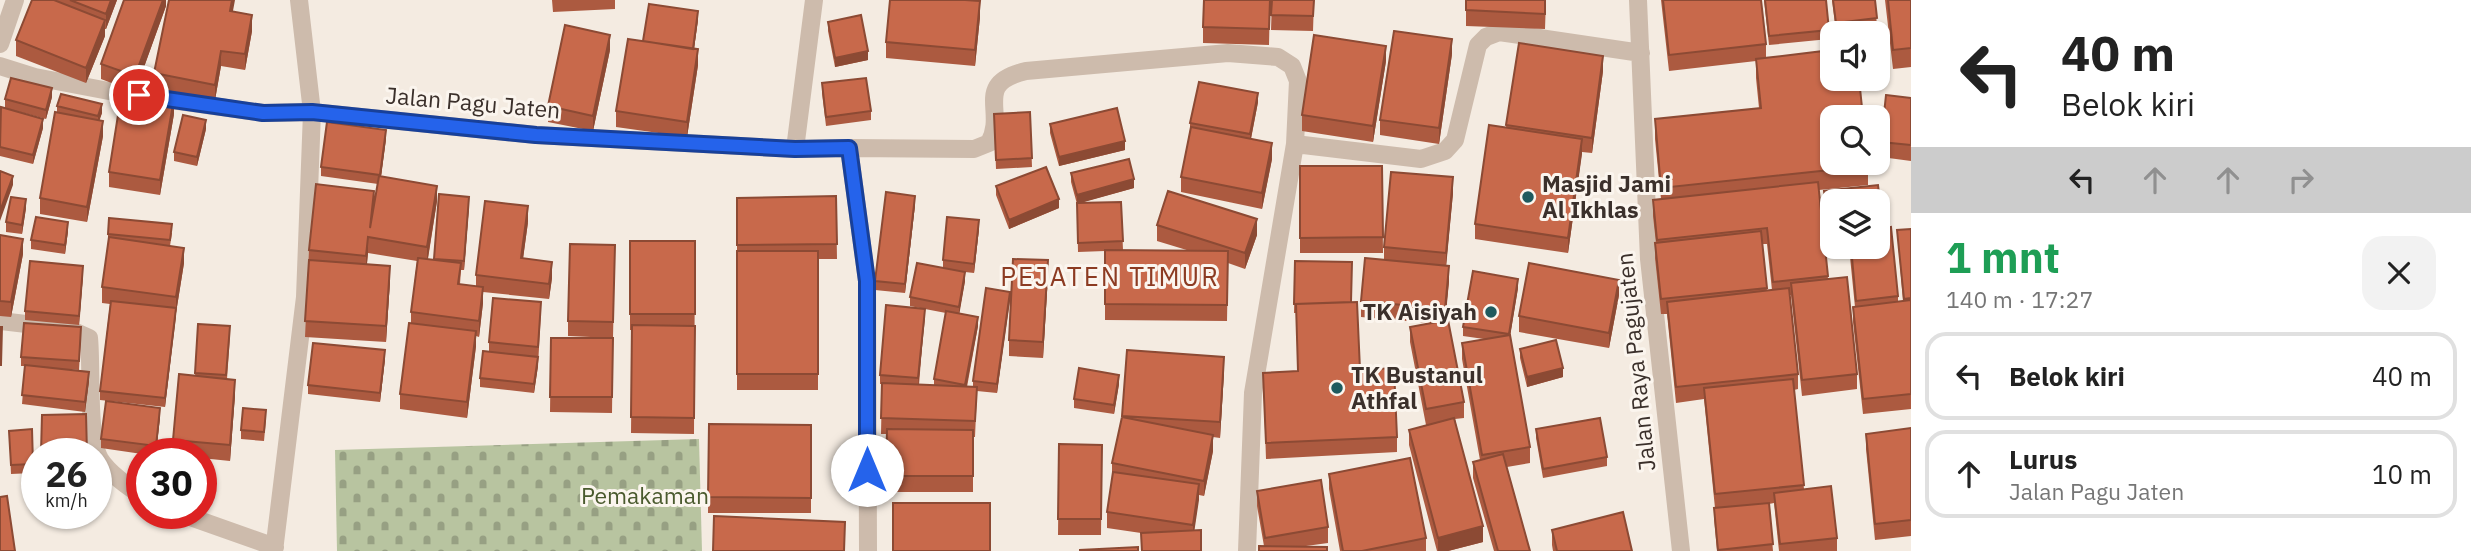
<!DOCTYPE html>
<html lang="id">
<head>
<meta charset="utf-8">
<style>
	:root { --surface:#fff; --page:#f2f2f2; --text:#222; --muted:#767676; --line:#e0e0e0 }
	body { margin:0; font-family:"IBM Plex Sans",sans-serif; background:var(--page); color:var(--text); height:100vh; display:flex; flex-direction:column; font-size:26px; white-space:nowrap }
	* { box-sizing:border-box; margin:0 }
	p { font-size:23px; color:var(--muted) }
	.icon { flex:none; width:38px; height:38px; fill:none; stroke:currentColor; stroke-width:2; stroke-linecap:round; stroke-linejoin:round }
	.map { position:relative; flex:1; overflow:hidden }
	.sheet { display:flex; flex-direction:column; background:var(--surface); width:560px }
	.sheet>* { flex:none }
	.banner { background:#fff; color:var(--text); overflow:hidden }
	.buttons { position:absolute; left:1820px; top:21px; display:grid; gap:14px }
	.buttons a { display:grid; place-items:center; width:70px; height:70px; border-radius:14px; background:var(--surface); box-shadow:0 2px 5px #0004; font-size:35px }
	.speed { position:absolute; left:21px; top:438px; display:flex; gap:14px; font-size:35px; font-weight:700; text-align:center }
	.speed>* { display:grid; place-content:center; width:91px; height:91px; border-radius:50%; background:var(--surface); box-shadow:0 2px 5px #0004; line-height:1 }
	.speed small { font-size:18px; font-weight:400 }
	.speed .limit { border:10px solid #d22; background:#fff; color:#111 }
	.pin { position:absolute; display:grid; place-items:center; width:60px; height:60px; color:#fff; margin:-30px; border:4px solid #fff; border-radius:50%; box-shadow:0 2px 7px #0007 }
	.me { position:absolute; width:77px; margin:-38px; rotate:0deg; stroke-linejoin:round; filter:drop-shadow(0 0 5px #0008) }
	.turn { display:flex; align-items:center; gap:24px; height:147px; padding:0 35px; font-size:32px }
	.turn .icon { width:91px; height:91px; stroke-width:2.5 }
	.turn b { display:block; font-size:49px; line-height:60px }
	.lanes { display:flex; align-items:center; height:66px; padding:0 35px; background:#0003; justify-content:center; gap:35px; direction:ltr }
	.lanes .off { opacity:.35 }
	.round { display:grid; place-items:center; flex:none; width:74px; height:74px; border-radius:21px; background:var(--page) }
	.summary { display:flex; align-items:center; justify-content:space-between; height:119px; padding:0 35px }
	h1 { font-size:42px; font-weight:700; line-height:52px; color:#1e9e55 }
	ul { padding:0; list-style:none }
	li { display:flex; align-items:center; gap:21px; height:88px; margin:0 14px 10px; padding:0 21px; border:4px solid var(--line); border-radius:21px }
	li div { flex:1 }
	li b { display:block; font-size:26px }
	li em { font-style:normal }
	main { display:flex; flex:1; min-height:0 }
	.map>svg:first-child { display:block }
	.cemetery { fill:url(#cemetery-stones) }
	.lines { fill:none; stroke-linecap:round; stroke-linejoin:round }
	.minor { stroke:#cdbbac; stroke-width:18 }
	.wall { fill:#ac5a40; fill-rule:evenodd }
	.shaded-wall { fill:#8c4a34 }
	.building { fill:#c8694b; stroke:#8c4a34; stroke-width:2 }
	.route-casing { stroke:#184099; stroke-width:18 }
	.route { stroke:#2563eb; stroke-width:12 }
	.poi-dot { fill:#1f5a5e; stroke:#fbf5ee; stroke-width:2.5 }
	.labels { text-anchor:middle; stroke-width:6; stroke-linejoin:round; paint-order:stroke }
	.street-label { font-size:23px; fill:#3b302b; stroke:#fbf5ee }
	.poi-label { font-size:23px; font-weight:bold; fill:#3b302b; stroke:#fbf5ee; text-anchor:start }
	.park-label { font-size:23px; fill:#4a5a2e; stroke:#fbf5ee }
	.quarter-label { font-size:26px; letter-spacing:2px; fill:#8c3b22; stroke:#fbf5ee }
</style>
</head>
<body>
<main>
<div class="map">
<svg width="1911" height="551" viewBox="0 0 1911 551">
	<defs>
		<pattern id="cemetery-stones" width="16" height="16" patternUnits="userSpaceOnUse" patternTransform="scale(1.75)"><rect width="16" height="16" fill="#b8c4a0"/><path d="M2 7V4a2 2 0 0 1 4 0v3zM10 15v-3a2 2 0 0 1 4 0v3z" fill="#97a083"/></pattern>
	</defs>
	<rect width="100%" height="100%" fill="#f4ebe1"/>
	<path class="cemetery" d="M699 439 702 551H337L335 450Z"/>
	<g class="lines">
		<path class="minor" d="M1638 0 1649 259 1681 551
			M0 44 15 0
			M0 66 35 77 114 92 263 113 312 112 536 135 795 149 814 0
			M1295 144 1421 159 1445 151 1455 140 1478 45 1486 37 1499 32 1641 53
			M849 148 974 149 989 143C1007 111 972 84 1026 71L1228 53 1278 57 1292 66 1298 81 1295 144 1253 393 1247 551
			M795 149 849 148 867 281 868 551
			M0 321 69 329 89 338C92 366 87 437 100 459 108 472 129 488 142 495
			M179 513 275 547
			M274 551 305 297 312 112 299 0"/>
	</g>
	<path class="wall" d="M32 0H117L106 29H105V36L86 83 16 56V40Z
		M166 0V6L135 92 101 79V64Z
		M552 0H615V9L553 12Z
		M1270 0 1269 45 1203 43V27Z
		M1272 0H1314L1313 31 1271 30Z
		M1466 0H1546L1545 29 1466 26Z
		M1661 0H1761L1766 44V57L1868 163V185L1819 190 1828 279 1857 374V389L1802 396 1791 295H1790L1798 374V389L1794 390 1804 489 1837 538V551H1779L1774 503 1769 504 1773 551H1717L1714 518V508H1715L1704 399 1676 403 1667 314H1661L1655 258 1656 243 1653 216V200L1661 199 1655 139V119L1759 108 1756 78V61L1669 71ZM1762 244H1767L1772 290 1767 291Z
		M1764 0H1826L1829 39 1769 45Z
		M1832 0H1875L1877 27 1836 32Z
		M1885 0H1911V67L1893 69Z
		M233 12 252 31 245 70 221 66 215 100 154 88V73Z
		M980 17 975 66 886 58V42Z
		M698 20 694 49 698 65 687 137 616 127V111L643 41Z
		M828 22 868 60 835 67 828 31Z
		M1519 43 1603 71 1592 153 1582 152 1568 253 1475 239V224L1506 127Z
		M610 50 593 131 548 122V106Z
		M1452 54 1439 144 1380 135V120Z
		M1386 61 1373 142 1302 131V115Z
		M822 83 871 111V120L826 126 822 93Z
		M52 97 46 119 5 108V99Z
		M1911 98V161L1881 157V142Z
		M1258 102 1251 139 1272 159 1262 209 1181 192V177L1190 130V123Z
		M57 106 102 113 99 120 103 136 87 222 40 214V198L57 113Z
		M0 110 43 128 33 164 0 156Z
		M1030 112 1032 167 996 169 994 114Z
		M174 114 160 195 109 187V172Z
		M1050 124 1125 150 1059 166 1050 133Z
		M206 129 197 166 174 161V152Z
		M386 139 381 177 437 201 428 259H434L469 206 464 270H461L460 284 476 286V275L528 222 523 258 552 278 549 299 483 292V303L479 337 476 336V346L467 418 400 409V394L411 323V312L417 261 368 253 367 264 390 281 386 342 305 337 309 250 373 210 378 184 321 176V167Z
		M1300 166H1382L1383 253H1300Z
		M1071 173 1134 188 1079 203 1121 202 1123 250 1190 251 1157 241V225L1257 235 1245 269 1228 263 1227 321 1105 320V251L1078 252 1077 204 1071 182Z
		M996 186 1059 208 1009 229 996 195Z
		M1824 191 1883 228 1898 296V302L1903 301 1897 230 1911 229V409L1863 414 1853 322V307H1855L1849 247H1878L1832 201V244L1829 245Z
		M1453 193 1446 265 1449 281 1445 320 1464 402V418L1455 419 1483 542 1448 551H1437L1409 445V430L1426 425 1410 342V327L1429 323 1361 317V301L1384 260V247Z
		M836 196 837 259H818V390H737V198Z
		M915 205 905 293 875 290V281Z
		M26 208 22 234 6 232V222Z
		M979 229 974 273 965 272V281L959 313 978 326 967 387H973V381L1010 292 997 393 977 391 975 437H973V492H886L887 434H881L882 384H880V375L920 308 910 306V297L943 268V260ZM925 309 946 313 934 379V385H919Z
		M68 231 65 254 31 249V240Z
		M172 233 170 246 184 263 176 313 165 407 100 400V391L110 304 102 303V287L108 243V234Z
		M0 235 23 254 11 317 0 316Z
		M630 241H695L694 434 631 433 632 330H630Z
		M615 245 613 338 568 336V321Z
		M1295 261 1351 302 1360 370 1397 437V452L1266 459 1263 373 1298 371 1296 313H1294Z
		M83 275 79 325 25 320V311Z
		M1048 275 1043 358 1009 356V340Z
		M1518 288 1510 336 1530 447V463L1507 467 1530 551H1494L1473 478V462L1480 460 1462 359V343L1484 339 1463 336V327Z
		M1619 295 1609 348 1519 332V316Z
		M541 311 538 366 534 393 480 387V378L489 351V342Z
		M198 324 230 336 227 379 235 395 230 461 201 458V453H173V440L195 376Z
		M81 336 79 370 65 369 89 381 85 412 22 404 25 366H21V357Z
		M551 338H613L612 413 550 412Z
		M1520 349 1563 377 1527 387 1520 358Z
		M1127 350 1224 372 1220 438 1213 437V451L1204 496 1199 495 1194 530 1201 551H1141V533L1107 528V512L1112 478V463L1122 417Z
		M385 359 380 402 308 394V385Z
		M1119 384 1114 414 1074 408V399Z
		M160 417 156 453 142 454 101 448V439Z
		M266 419 264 441 241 439V430Z
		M709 424 811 425V513H708Z
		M1911 428V536L1875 540 1866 449V434Z
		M32 429 33 473 11 474 9 431Z
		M1536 429 1607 457V466L1543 478 1536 438Z
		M1059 444 1102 445 1101 535H1058Z
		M1329 474 1426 538V551H1340L1329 489Z
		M1257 491 1328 527V543L1306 546H1264L1257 506Z
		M1552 530 1632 551H1553L1552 545Z"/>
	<path class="shaded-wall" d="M111 0H117L106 29V14Z
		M163 0H166V6L135 92V76Z
		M232 0H235L230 27V11Z
		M980 1V17L975 66V50Z
		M698 11V20L692 62V52Z
		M252 15V31L245 70V54Z
		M105 20V36L86 83V68Z
		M610 35V50L593 131V116Z
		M1452 39V54L1439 144V128Z
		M1386 46V61L1373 142V126Z
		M698 49V65L687 137V122Z
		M221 51V66L215 100V85Z
		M868 51V60L835 67V58Z
		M1603 56V71L1592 153V138Z
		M52 88V97L46 119V110Z
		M1258 93V102L1250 143V134Z
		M174 98V114L160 195V180Z
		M102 104V113L98 125V116Z
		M43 119V128L33 164V155Z
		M206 120V129L197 166V157Z
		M103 121V136L87 222V207Z
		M386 130V139L380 184V175Z
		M1582 139V154L1568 253V238Z
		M1125 141V150L1059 166V157Z
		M1272 143V159L1262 209V193Z
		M13 176V185L0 221V211Z
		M1453 177V193L1446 268V253Z
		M1134 179V188L1077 204V195Z
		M437 186V201L427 263V247Z
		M915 196V205L905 293V284Z
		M469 197V206L464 270V261Z
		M26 199V208L22 234V225Z
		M1059 199V208L1009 229V220Z
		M528 206V222L521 274V258Z
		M1257 219V235L1245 269V253Z
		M979 220V229L974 273V264Z
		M68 222V231L65 254V245Z
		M368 237V253L366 272V256Z
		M23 239V254L11 317V302Z
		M184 248V263L176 313V297Z
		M1048 260V275L1043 358V342Z
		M552 262V278L549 299V284Z
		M83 266V275L79 325V316Z
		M390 266V281L386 342V326Z
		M1449 266V281L1445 325V309Z
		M965 272V281L959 316V307Z
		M1518 279V288L1509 343V334Z
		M1619 280V295L1609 348V333Z
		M483 287V303L479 337V321Z
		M1010 292V301L997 393V384Z
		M176 308V317L165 407V398Z
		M925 309V318L918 387V378Z
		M978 317V326L965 394V385Z
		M476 331V346L467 418V402Z
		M385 350V359L380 402V393Z
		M538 357V366L534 393V384Z
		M1224 357V372L1220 438V422Z
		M1563 368V377L1527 387V377Z
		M89 372V381L85 412V402Z
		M1119 375V384L1114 414V405Z
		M235 380V395L230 461V445Z
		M160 408V417L156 453V446Z
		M1213 435V451L1204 496V481Z
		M1199 484V500L1193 540V525Z
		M1483 526V542L1448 551H1438V538Z"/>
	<path class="building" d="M32 0H54L105 20 86 68 16 40Z
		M70 0H111L106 14Z
		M124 0H163L135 76 101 64Z
		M169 0H232L230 11 252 15 245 54 221 51 215 85 154 73Z
		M890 0H965L980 1 975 50 886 42Z
		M1204 0H1270L1269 29 1203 27Z
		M1272 0H1314L1313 16 1271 15Z
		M1466 0H1545V14L1466 10Z
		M1663 0H1761L1766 44 1669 55Z
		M1765 0H1826L1829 30 1769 36Z
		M1833 0H1875L1877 18 1836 23Z
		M1888 0H1911V48L1893 50Z
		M649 4 698 11 693 49 643 41Z
		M861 15 868 51 835 58 828 22Z
		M565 25 610 35 593 116 548 106Z
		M1394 31 1452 39 1439 128 1380 120Z
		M1314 35 1386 46 1373 126 1302 115Z
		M628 39 698 49 687 122 616 111Z
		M1519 43 1603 56 1592 138 1506 125Z
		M1832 50V79H1859L1863 117H1832V163H1868V166L1661 188 1655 119 1761 108 1756 59Z
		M11 78 52 88 46 110 5 99Z
		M866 78 871 111 826 117 822 83Z
		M1199 82 1258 93 1250 134 1190 123Z
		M122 90 174 98 160 180 109 172Z
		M61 94 102 104 98 116 57 106Z
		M1886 95 1911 98V145L1881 142Z
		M1 107 43 119 33 155 0 147Z
		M1117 108 1125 141 1059 157 1050 124Z
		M55 112 103 121 87 207 40 198Z
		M1030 112 1032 158 996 160 994 114Z
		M183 115 206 120 197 157 174 152Z
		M327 122 386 130 380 175 321 167Z
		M1489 125 1582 139 1568 238 1475 224Z
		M1191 127 1272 143 1262 193 1181 177Z
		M1129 159 1134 179 1077 195 1071 173Z
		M1300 166H1382L1383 237 1300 238Z
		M1046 167 1059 199 1009 220 996 186Z
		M0 171 13 176 0 211Z
		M1391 172 1453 177 1446 253 1384 247Z
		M379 176 437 186 427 247 368 237 366 256 309 250 316 184 374 191 370 228Z
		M1818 182 1828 276 1773 282 1767 228 1657 240 1653 200Z
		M1878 185 1883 228 1878 229V201H1832V235L1829 236 1824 191Z
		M1168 191 1257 219 1245 253 1157 225Z
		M886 192 915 196 905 284 875 281Z
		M439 194 469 197 464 261 434 259Z
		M836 196 837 244 737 245V198Z
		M11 197 26 199 22 225 6 222Z
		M485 201 528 206 521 258 552 262 549 284 476 275Z
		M1121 202 1123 241 1078 243 1077 203Z
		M36 217 68 222 65 245 31 240Z
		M947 217 979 220 974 264 943 260Z
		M109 218 172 224 170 240 108 234Z
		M1891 227 1898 296 1856 301 1851 247H1878V229Z
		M1911 229V298L1904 299 1897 230Z
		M1761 231 1767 288 1661 299 1655 243Z
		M0 235 23 239 11 302 0 301Z
		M109 237 184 248 176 297 102 287Z
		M630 241H695V314H630Z
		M570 244 615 245 613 322 568 321Z
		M1105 250 1228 251 1227 305 1105 304Z
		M737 251H818V374H737Z
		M418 258 461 263 458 284 483 287 479 321 411 312Z
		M1365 258 1449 266 1445 309 1361 301Z
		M1013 259 1048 260 1043 342 1009 340Z
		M309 260 390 266 386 326 305 321Z
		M30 261 83 266 79 316 25 311Z
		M1295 261 1352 262 1351 302 1294 304Z
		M917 263 965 272 959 307 910 297Z
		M1529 263 1619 280 1609 333 1519 316Z
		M1473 271 1518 279 1509 334 1463 327Z
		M1847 277 1857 374 1802 380 1791 283Z
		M986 288 1010 292 997 384 973 381Z
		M1789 288 1798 374 1676 387 1667 302Z
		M493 298 541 302 538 347 489 342Z
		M1911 300V394L1863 399 1853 307Z
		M111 301 176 308 165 398 100 391Z
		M1357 302 1360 370 1394 368 1397 437 1266 443 1263 373 1298 371 1296 304Z
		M886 305 925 309 918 378 880 375Z
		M946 311 978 317 965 385 934 379Z
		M1448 320 1464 402 1426 409 1410 327Z
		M24 323 81 327 79 361 21 357Z
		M409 323 476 331 467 402 400 394Z
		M198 324 230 326 226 375 195 373Z
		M632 325 695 326 694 418 631 417Z
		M0 327H2L1 365H0Z
		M1510 335 1530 447 1482 455 1462 343Z
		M551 338H613L612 397H550Z
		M1556 340 1563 368 1527 377 1520 349Z
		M313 343 385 350 380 393 308 385Z
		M1127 350 1224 357 1220 422 1122 416Z
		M483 351 538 357 534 384 480 378Z
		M25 365 89 372 85 402 22 395Z
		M1079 368 1119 375 1114 405 1074 399Z
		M179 374 235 380 230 445 173 440Z
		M1793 379 1804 485 1715 494 1704 388Z
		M882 383 977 387 975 421 881 418Z
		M106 401 160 408 156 446 101 439Z
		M243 408 266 410 264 432 241 430Z
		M86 414 87 453H41L42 415Z
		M1122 417 1213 435 1204 481 1112 463Z
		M1454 418 1483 526 1438 538 1409 430Z
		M1600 418 1607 457 1543 469 1536 429Z
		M709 424 811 425V498L708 497Z
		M1911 428V520L1875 524 1866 434Z
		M32 429 33 464 11 465 9 431Z
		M887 429 973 430V476H886Z
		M1059 444 1102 445 1101 519H1058Z
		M1503 454 1530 551H1498L1473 462Z
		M1410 458 1426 538 1362 551H1343L1329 474Z
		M1113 472 1199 484 1193 525 1107 512Z
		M1321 480 1328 527 1265 538 1257 491Z
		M1831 486 1837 538 1780 544 1774 493Z
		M7 496 15 551H0V497Z
		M893 503H990V551H893Z
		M1769 503 1773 544 1718 550 1714 508Z
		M1623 512 1632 551H1557L1552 530Z
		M714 516 845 522 844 551H713Z
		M1201 530V551H1142L1141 533Z
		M1259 546 1327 547V551H1259Z
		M1138 547V551H1080V550Z"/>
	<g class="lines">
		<defs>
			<path id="route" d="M139 95 263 113 312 112 536 135 795 149 849 148 867 281V470"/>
		</defs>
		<use href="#route" class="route-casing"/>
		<use href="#route" class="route"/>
	</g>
	<g class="poi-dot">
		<circle cx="1528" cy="197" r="7"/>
		<circle cx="1491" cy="312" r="7"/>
		<circle cx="1337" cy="388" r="7"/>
	</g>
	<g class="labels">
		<g class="street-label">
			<text transform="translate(473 103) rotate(5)" y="8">Jalan Pagu Jaten</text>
			<text transform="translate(1636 362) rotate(-96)" y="8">Jalan Raya Pagujaten</text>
		</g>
		<g class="poi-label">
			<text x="1542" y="192">Masjid Jami<tspan x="1542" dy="26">Al Ikhlas</tspan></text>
			<text x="1477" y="320" text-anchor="end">TK Aisiyah</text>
			<text x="1351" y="383">TK Bustanul<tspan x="1351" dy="26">Athfal</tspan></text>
		</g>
		<g class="park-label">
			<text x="645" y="504">Pemakaman</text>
		</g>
		<g class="quarter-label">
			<text x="1110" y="286">PEJATEN TIMUR</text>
		</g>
	</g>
</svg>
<div class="buttons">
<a><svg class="icon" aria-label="sound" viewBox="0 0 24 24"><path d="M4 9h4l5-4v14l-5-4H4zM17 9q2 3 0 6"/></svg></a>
<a><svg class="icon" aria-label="search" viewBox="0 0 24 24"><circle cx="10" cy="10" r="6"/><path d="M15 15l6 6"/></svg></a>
<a><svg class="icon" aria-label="layers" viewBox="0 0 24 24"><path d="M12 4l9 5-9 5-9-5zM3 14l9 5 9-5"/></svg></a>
</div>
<div class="speed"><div>26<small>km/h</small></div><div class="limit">30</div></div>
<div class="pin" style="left:139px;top:95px;background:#d93025"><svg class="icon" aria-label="arrive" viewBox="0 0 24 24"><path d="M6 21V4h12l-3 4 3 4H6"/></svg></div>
<svg class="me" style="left:867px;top:470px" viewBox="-20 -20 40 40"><circle r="19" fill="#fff"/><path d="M0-13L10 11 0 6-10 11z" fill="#2563eb"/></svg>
</div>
<section class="sheet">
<div class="banner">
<div class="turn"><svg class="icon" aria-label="left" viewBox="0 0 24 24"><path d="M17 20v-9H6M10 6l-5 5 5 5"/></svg><div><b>40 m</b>Belok kiri</div></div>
<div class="lanes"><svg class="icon" aria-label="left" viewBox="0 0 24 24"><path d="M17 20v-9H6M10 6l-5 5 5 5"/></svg><svg class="icon off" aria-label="ahead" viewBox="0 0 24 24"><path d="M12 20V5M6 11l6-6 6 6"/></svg><svg class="icon off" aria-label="ahead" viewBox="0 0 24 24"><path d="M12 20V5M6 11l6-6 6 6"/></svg><svg class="icon off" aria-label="right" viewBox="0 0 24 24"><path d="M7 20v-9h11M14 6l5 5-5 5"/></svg></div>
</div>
<div class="summary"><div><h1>1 mnt</h1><p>140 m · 17:27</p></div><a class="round"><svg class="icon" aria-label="close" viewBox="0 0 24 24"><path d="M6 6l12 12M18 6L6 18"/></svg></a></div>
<ul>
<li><svg class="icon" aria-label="left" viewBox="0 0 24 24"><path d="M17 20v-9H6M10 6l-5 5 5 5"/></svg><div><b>Belok kiri</b></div><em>40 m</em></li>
<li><svg class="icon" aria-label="ahead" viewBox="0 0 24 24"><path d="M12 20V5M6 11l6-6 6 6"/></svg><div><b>Lurus</b><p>Jalan Pagu Jaten</p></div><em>10 m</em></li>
</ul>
</section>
</main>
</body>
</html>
